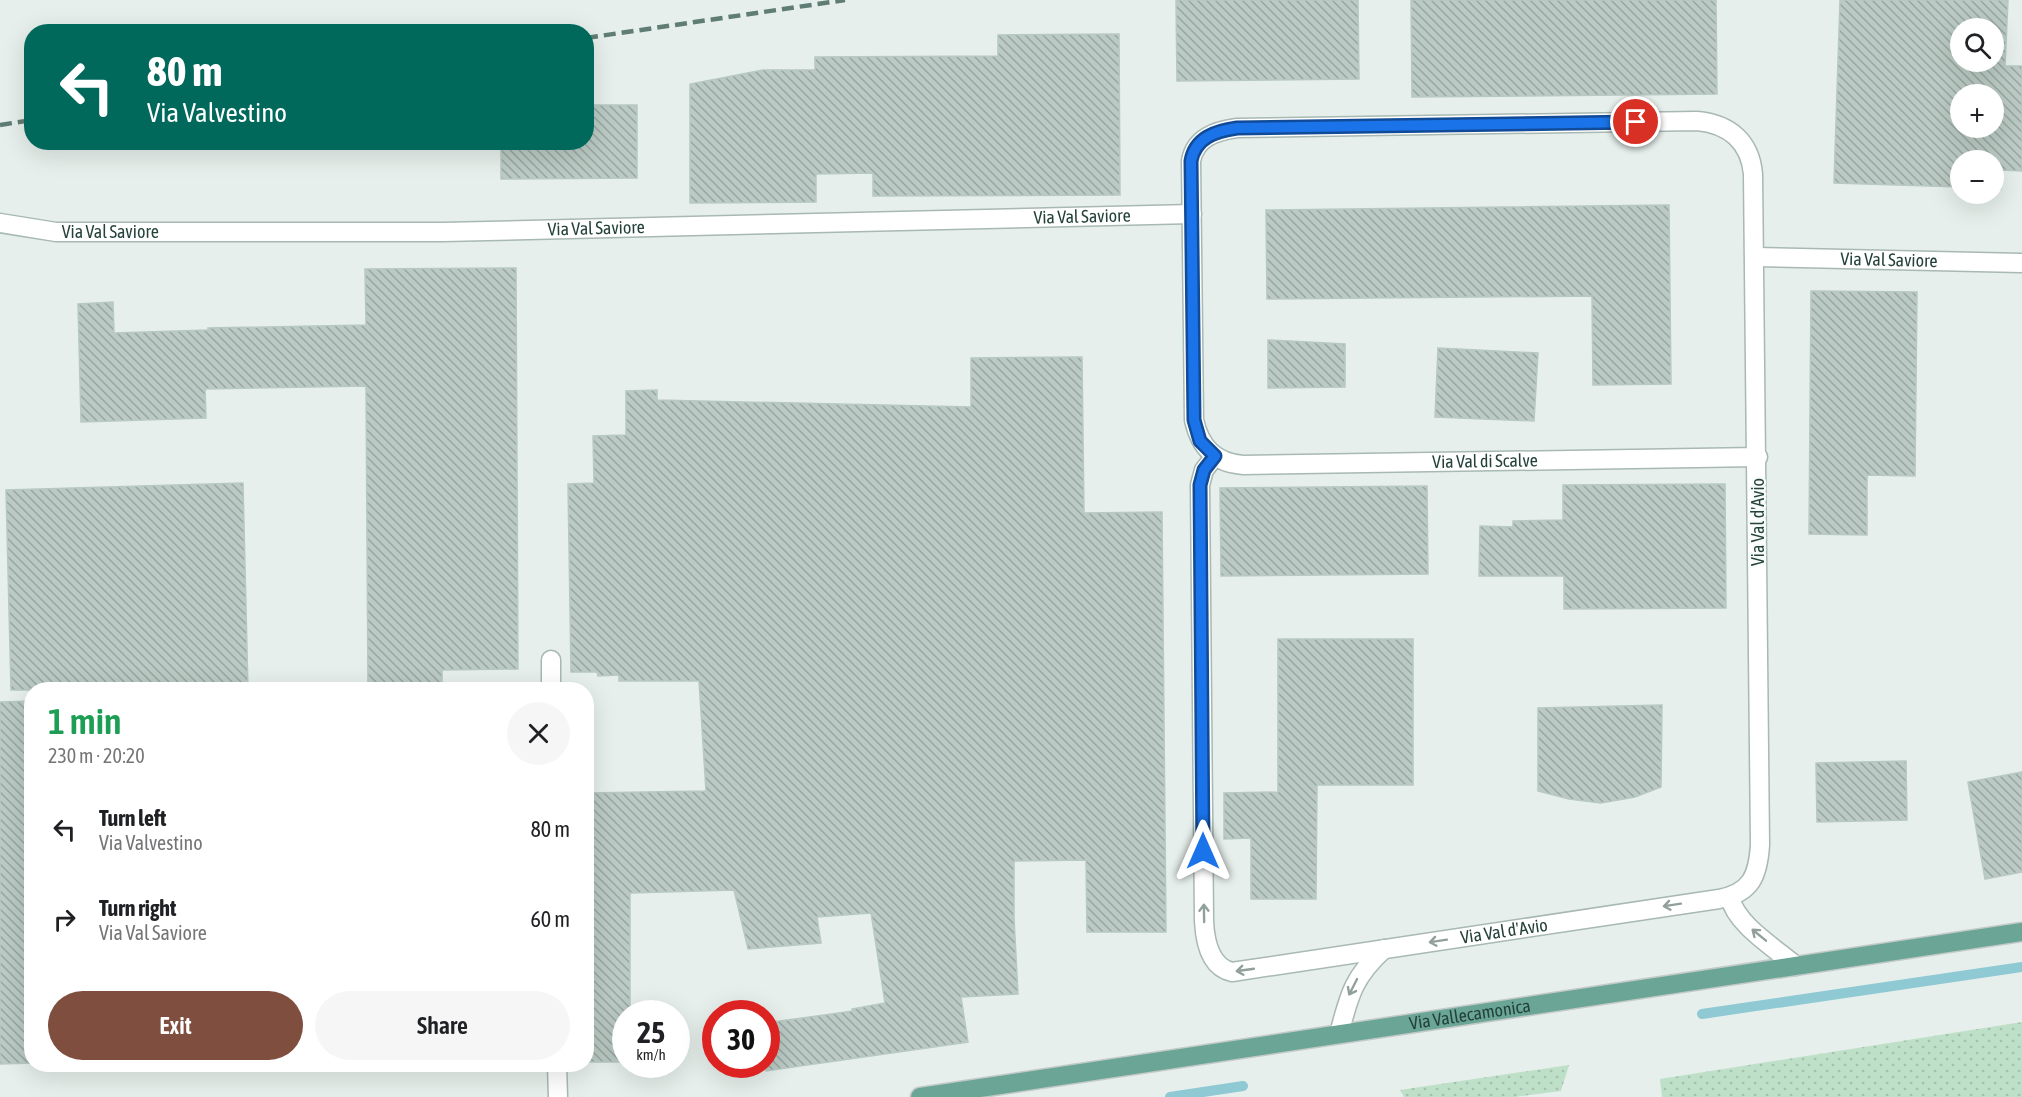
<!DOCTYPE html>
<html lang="en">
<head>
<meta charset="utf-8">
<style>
	:root { --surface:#fff; --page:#f6f6f6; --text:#202124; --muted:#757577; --accent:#7f4e3f }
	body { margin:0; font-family:"Asap Condensed",sans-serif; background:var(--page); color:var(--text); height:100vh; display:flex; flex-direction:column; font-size:22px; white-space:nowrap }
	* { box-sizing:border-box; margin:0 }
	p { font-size:20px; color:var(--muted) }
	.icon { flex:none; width:33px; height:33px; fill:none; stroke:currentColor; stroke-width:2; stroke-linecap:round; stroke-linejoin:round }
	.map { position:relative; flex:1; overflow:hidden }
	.panel { position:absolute; left:24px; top:682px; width:570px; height:390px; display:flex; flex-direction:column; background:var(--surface); border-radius:24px; box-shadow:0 6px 24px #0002 }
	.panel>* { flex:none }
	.top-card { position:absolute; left:24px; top:24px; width:570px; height:126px; border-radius:24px; box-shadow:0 6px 24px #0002; background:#00695c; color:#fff; overflow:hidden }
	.fabs { position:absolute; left:1950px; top:18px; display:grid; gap:12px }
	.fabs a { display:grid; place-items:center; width:54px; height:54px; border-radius:50%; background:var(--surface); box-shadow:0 6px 24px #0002; font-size:30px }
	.speed { position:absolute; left:612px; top:1000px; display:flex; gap:12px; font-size:30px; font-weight:700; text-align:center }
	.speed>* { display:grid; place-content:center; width:78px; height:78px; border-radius:50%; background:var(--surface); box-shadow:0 6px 24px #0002; line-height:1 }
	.speed small { font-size:15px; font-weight:400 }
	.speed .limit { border:9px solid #d22; background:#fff; color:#111 }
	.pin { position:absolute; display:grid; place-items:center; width:51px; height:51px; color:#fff; margin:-26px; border:3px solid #fff; border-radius:50%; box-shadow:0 2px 6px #0007 }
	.me { position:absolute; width:66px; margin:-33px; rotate:0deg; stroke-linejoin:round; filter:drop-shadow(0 0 4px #0008) }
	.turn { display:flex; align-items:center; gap:21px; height:126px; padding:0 24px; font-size:27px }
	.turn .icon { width:78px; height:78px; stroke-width:2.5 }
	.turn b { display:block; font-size:42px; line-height:51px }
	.round { display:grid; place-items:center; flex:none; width:63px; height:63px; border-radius:32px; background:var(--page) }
	.head { display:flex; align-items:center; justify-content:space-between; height:102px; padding:0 24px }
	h1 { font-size:36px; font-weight:600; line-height:45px; color:#1e9e55 }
	.button { display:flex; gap:12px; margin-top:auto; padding:12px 24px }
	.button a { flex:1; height:69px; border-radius:36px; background:var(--accent); color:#fff; font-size:24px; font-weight:600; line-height:69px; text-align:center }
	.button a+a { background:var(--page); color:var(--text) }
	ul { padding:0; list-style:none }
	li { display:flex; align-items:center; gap:18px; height:90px; padding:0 24px }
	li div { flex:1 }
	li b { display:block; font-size:22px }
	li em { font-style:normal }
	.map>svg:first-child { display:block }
	.grass { fill:url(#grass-dots) }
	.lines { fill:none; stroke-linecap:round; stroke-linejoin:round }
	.stream { stroke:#8ec9d4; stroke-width:10 }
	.building { fill:url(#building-back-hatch); stroke:#b8c9c2; stroke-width:1.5; fill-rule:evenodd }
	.minor-casing { stroke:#a8b8b2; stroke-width:21 }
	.major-casing { stroke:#c2cac8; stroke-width:21 }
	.minor { stroke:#fff; stroke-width:18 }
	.major { stroke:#6aa596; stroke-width:18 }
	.rail { stroke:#5f7d75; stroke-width:4.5; stroke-dasharray:12 6; stroke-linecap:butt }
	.oneway { stroke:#92a09c }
	.route-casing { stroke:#114b97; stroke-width:15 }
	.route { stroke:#1a73e8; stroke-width:10 }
	.labels { text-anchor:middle; stroke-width:4.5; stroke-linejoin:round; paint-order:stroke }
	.street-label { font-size:18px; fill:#24423a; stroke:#f7fbf9 }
</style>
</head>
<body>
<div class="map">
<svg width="2022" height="1097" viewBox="0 0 2022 1097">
	<defs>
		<pattern id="grass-dots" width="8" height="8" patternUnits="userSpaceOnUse" patternTransform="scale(1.5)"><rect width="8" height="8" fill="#bfe0c8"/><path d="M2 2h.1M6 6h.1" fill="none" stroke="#a4c1ad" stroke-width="1.8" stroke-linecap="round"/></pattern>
		<pattern id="building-back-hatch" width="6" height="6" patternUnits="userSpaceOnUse" patternTransform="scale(1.5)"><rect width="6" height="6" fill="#bbcac4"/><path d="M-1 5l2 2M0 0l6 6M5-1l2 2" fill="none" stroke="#98a6a0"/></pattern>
	</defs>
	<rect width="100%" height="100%" fill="#e6efeb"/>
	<path class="grass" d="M2022 1022V1097H1662L1660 1079Z
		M1569 1065 1561 1091 1515 1097H1404L1400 1090Z"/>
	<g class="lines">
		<path class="stream" d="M1702 1014 2022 967
			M1170 1097 1243 1086"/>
	</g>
	<path class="building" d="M1176 0H1358L1359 79 1177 81Z
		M1411 0H1716L1717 94 1412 97Z
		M1840 0H2008L2005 66H2022V171L2002 170 2001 189H1994V160H1960V187L1834 183ZM1960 28H1994V62H1960ZM1960 94H1994V128H1960Z
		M1119 34 1120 195 873 196V173L816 174V202L690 203V84L763 70H815V57L998 56V35Z
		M586 105H637V178L501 179V142H586Z
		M1669 205 1671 384 1593 385 1592 296 1267 299 1266 210Z
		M516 268 518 669 442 670V690H368L366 386 205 389 206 418 81 422 78 304 113 302 114 333 208 330V328L366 325 365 269Z
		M1811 291 1917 292 1915 476 1867 475V535L1809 534Z
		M1268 340 1345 344V387L1268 388Z
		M1438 348 1538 353 1534 421 1435 417Z
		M1082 357 1084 513 1162 512 1166 932H1087L1086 860 1014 861V918L1018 994 961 997 968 1042 766 1071V1023L853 1011 852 1009 885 1003 871 913 817 917 821 943 748 949 734 890 630 893V1014H626V1062H587L586 793 706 791 699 681H619V675L598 676 597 672H571L568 484 594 483 593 436 626 435V391L657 390V400L971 407V358Z
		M243 483 248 690H11L6 490Z
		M1725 484 1726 608 1564 609V576H1479L1480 526 1513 527V521L1563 520V485Z
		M1427 486 1428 574 1221 576 1220 488Z
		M1278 639H1413V785H1317L1316 899H1251V838L1224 839V793L1278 792Z
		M32 701V1063L0 1064V702Z
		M1662 705 1661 787 1635 797 1601 803 1569 799 1538 791V708Z
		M1906 761 1907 820 1817 822 1816 763Z
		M2022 772V872L1985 879 1968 782Z"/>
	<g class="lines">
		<defs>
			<g id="minor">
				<path id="s1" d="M0 223 56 232H443L1192 214"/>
				<path id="s2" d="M1755 257 2022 263"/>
				<path id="s3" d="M1215 456 1204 470 1200 485 1204 921C1205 941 1210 967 1232 972L1719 899C1751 893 1758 876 1760 845L1753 174C1750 141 1729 124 1697 121L1237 128C1215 131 1195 138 1191 161L1194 420C1200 447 1215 463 1243 465L1758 457"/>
				<path d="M551 660V690"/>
				<path d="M1730 897C1735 924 1775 948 1796 966"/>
				<path d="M1339 1034C1349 996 1353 977 1384 949"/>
				<path d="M557 1065 558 1097"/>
			</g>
			<g id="major">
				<path id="s4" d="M920 1097 2022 932"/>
			</g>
		</defs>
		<use href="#minor" class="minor-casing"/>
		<use href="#major" class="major-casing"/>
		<use href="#minor" class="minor"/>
		<use href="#major" class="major"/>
		<path class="rail" d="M586 38 845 0
			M0 125 32 120"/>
	</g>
	<defs><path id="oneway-shaft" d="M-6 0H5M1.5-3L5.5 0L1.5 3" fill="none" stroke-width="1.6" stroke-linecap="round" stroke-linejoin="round" transform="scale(1.5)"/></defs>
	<g class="oneway">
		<use href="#oneway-shaft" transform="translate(1672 905) rotate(171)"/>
		<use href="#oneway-shaft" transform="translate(1204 913) rotate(-91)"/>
		<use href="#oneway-shaft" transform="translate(1759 935) rotate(-141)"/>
		<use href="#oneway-shaft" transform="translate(1438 941) rotate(171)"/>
		<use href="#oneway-shaft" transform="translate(1245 970) rotate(172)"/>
		<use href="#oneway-shaft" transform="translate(1353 987) rotate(117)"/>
	</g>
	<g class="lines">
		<defs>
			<path id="route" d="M1203 851 1200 485 1204 470 1215 456 1200 441 1194 420 1191 161C1195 138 1215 131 1237 128L1636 122"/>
		</defs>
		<use href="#route" class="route-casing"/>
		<use href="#route" class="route"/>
	</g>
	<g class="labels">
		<g class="street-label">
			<text dy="6" stroke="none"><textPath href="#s1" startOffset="1083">Via Val Saviore</textPath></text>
			<text dy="6" stroke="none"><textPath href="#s1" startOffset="597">Via Val Saviore</textPath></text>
			<text dy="6" stroke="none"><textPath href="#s1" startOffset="111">Via Val Saviore</textPath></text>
			<text dy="6" stroke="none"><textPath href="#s2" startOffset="134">Via Val Saviore</textPath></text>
			<text dy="6" stroke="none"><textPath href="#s3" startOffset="2950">Via Val di Scalve</textPath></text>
			<text transform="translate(1758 522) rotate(-90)" y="6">Via Val d'Avio</text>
			<text dy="6" stroke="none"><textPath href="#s3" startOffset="807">Via Val d'Avio</textPath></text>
			<text dy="6" stroke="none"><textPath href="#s4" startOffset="556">Via Vallecamonica</textPath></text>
		</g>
	</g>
</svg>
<div class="fabs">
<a><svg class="icon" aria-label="search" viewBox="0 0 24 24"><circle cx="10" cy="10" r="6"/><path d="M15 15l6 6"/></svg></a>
<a>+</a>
<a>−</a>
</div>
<div class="speed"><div>25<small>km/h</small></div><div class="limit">30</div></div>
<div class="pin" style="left:1636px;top:122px;background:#d93025"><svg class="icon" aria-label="arrive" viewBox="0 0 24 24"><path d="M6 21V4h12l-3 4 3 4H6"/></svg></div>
<svg class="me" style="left:1203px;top:851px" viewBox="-20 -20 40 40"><path d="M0-17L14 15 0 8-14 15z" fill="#1a73e8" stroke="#fff" stroke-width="4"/></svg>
<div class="top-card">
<div class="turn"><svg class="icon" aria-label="left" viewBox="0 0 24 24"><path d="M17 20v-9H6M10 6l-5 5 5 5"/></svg><div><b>80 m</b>Via Valvestino</div></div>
</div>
<section class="panel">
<div class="head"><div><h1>1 min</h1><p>230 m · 20:20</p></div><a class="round"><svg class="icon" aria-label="close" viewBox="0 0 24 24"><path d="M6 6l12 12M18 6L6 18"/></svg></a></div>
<ul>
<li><svg class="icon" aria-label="left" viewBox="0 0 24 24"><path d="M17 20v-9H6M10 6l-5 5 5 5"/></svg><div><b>Turn left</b><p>Via Valvestino</p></div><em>80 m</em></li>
<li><svg class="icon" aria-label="right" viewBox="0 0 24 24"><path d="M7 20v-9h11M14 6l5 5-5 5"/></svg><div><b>Turn right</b><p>Via Val Saviore</p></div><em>60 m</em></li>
</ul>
<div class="button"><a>Exit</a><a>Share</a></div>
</section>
</div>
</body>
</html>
